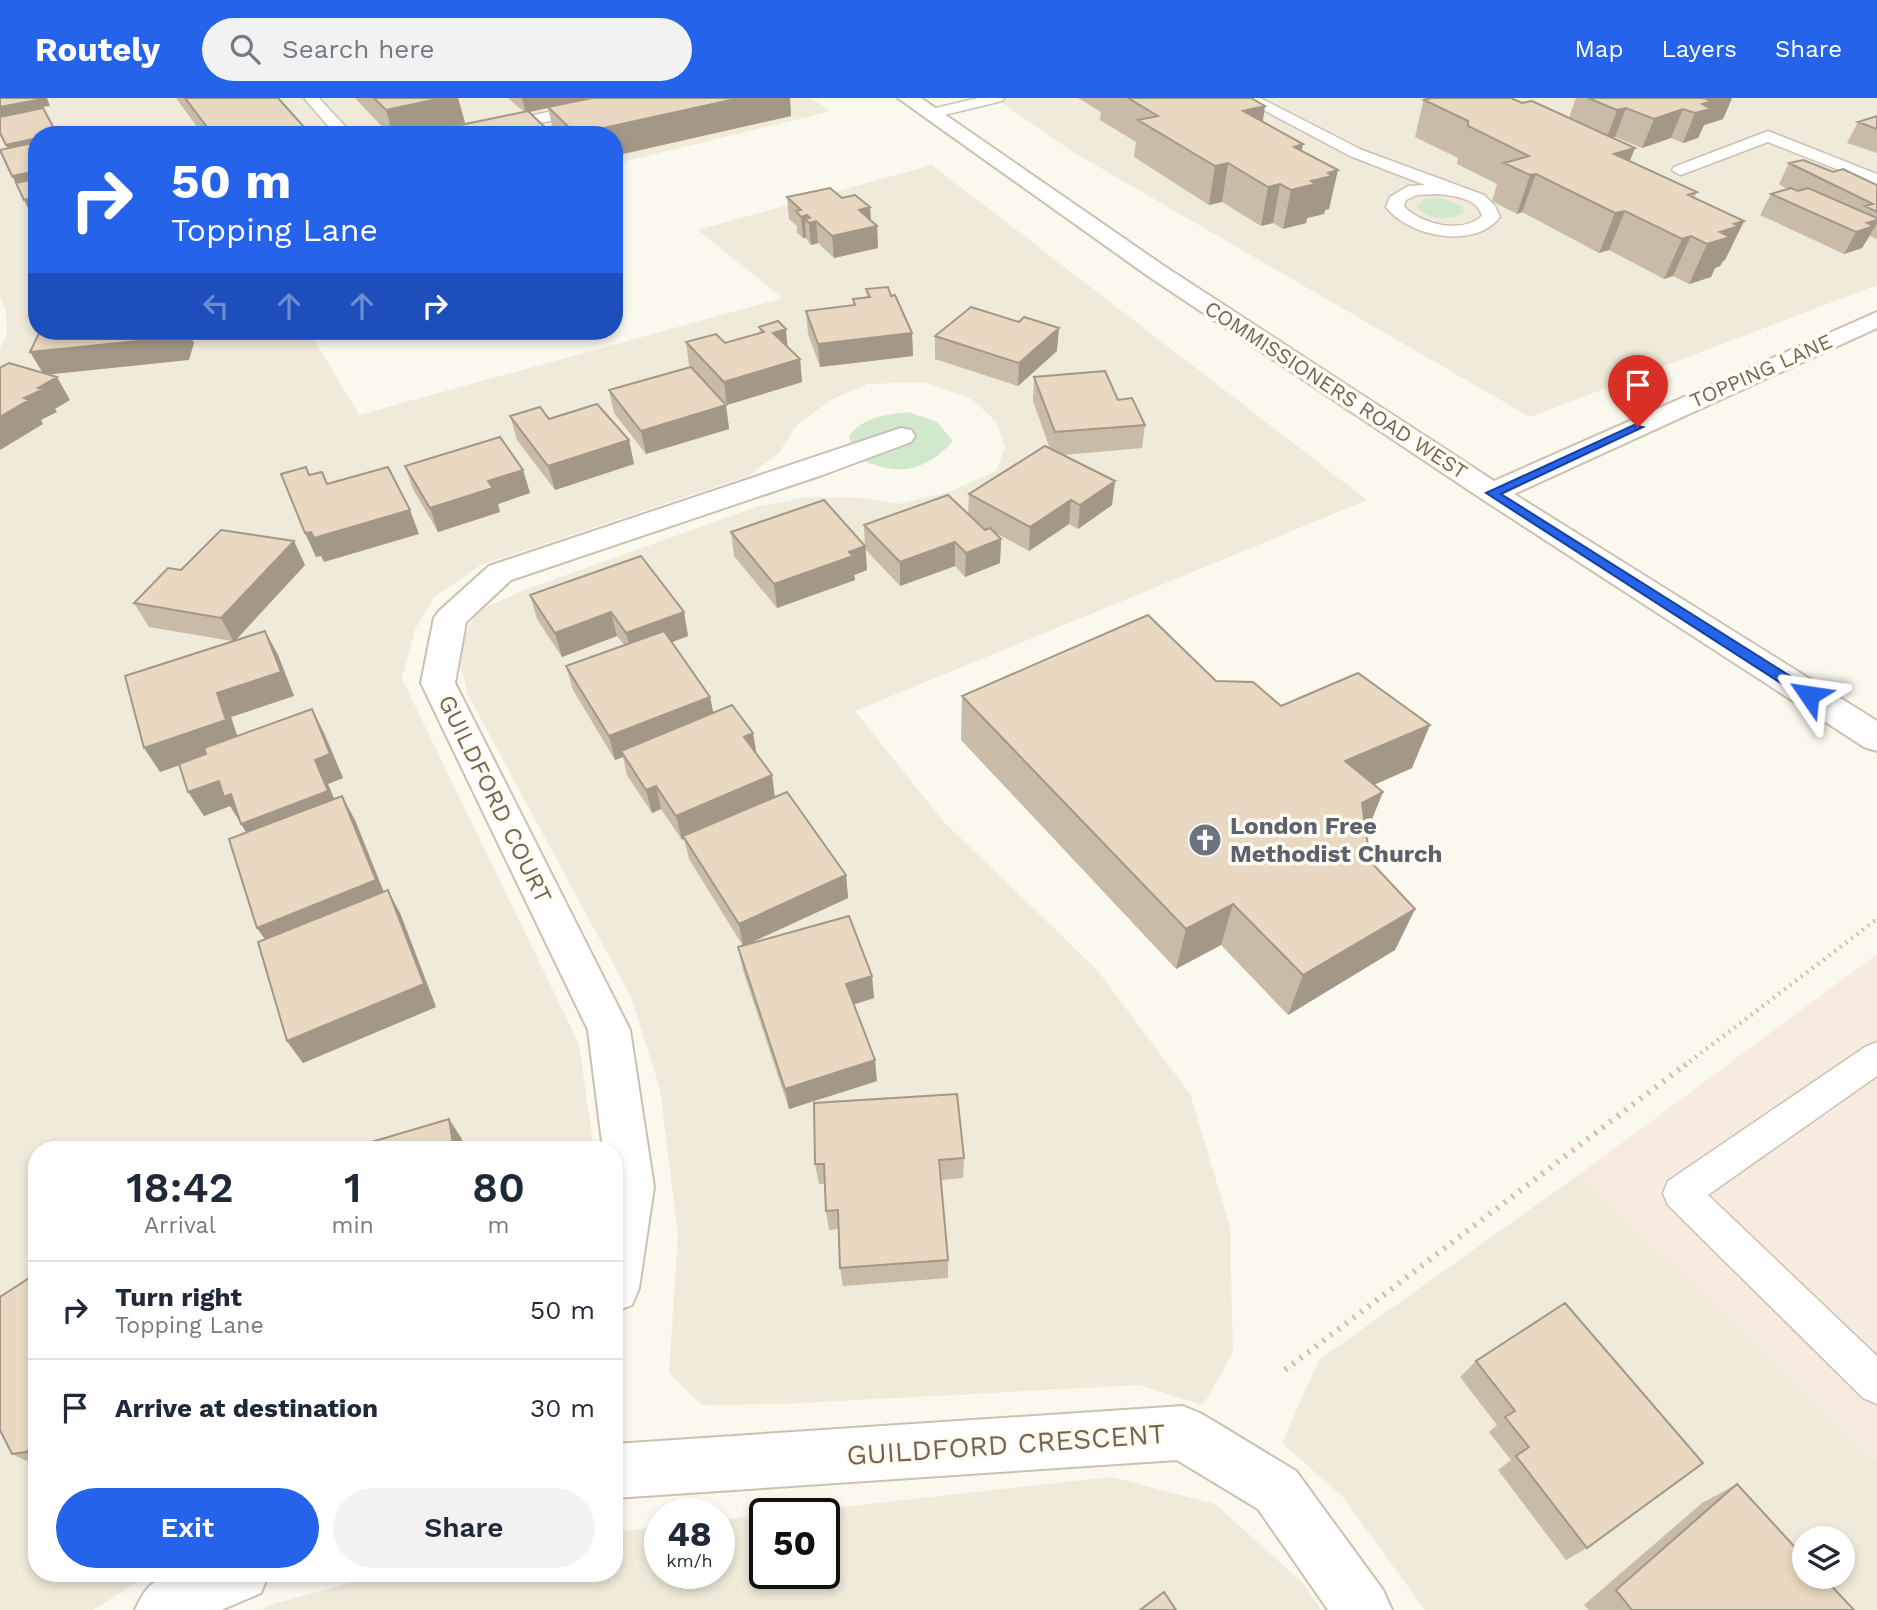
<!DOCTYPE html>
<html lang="en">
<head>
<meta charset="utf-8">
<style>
	:root { --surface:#fff; --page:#f2f2f3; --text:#1f2937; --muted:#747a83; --line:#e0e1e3; --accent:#2563eb }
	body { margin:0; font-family:"Work Sans",sans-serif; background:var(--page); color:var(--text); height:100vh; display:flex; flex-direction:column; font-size:26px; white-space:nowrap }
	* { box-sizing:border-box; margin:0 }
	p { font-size:23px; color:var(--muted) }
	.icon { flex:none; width:38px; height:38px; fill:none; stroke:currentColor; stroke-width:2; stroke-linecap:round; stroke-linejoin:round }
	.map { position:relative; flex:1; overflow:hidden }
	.sheet { position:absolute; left:28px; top:1043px; width:595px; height:441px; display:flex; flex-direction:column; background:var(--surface); border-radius:28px; box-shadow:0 4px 10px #0003 }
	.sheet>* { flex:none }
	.banner { position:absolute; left:28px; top:28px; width:595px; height:214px; border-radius:28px; box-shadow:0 4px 10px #0003; background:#2563eb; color:#fff; overflow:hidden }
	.tools { position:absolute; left:1792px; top:1428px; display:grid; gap:14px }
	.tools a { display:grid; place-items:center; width:63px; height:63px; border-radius:50%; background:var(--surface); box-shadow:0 4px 10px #0003; font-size:35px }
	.speed { position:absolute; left:644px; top:1400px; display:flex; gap:14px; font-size:35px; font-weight:700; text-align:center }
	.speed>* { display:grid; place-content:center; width:91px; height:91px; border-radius:50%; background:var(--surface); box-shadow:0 4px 10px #0003; line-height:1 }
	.speed small { font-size:18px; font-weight:400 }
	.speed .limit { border:4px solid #111; border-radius:10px; background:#fff; color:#111 }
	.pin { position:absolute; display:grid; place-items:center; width:60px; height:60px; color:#fff; margin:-72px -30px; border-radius:50% 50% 50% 0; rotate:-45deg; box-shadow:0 0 7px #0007 }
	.pin .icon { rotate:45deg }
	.me { position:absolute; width:77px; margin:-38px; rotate:302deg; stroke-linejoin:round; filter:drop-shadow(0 0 5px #0008) }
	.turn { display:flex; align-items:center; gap:24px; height:147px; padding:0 28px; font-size:32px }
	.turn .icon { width:91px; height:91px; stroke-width:2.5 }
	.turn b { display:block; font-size:49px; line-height:60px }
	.lanes { display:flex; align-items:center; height:66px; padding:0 28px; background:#0003; justify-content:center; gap:35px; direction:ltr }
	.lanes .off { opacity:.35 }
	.eta { display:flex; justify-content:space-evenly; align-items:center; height:119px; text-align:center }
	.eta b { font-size:42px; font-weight:600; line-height:49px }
	.cta { display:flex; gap:14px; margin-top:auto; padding:14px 28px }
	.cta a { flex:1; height:80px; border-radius:42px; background:var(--accent); color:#fff; font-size:28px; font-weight:600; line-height:80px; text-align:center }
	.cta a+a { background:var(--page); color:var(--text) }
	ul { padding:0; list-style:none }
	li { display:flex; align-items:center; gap:21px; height:98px; padding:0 28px; border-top:2px solid var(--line) }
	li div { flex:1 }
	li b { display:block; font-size:26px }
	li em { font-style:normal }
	header { display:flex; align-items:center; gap:42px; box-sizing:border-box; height:98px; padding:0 35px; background:var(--accent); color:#fff }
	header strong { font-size:33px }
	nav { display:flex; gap:38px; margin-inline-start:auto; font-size:24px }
	.search { width:490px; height:63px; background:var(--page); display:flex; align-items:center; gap:18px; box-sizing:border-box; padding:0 24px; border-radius:38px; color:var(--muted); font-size:26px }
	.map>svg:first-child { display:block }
	.residential { fill:#efead9; fill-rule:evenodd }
	.commercial { fill:#f7ebdf }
	.green { fill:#d2e8cc }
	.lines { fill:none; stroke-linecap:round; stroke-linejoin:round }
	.lane-casing { stroke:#cbc1b0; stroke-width:3 }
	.street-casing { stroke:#cbc1b0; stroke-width:4 }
	.secondary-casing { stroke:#cdc2af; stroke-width:4 }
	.path-far1 { stroke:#d4c2a9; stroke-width:4.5; stroke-dasharray:2 5; stroke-linecap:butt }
	.path { stroke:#d4c2a9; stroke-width:6; stroke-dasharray:2.5 7; stroke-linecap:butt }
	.lane { fill:#fff; fill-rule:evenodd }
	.street { fill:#fff; fill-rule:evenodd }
	.secondary { fill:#fff; fill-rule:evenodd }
	.wall { fill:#c8bba7 }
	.shaded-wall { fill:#a39888 }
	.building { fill:#e9d9c2; stroke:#a39888; stroke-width:2 }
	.route { fill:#2563eb; stroke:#184099; stroke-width:2 }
	.labels { text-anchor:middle; stroke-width:7; stroke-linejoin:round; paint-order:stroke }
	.far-street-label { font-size:21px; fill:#756551; stroke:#fefcf3 }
	.street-label { font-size:24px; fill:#756551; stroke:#fefcf3 }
	.worship-label { font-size:24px; font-weight:bold; fill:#5b616d; stroke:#fefcf3; text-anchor:start }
	.near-street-label { font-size:28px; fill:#756551; stroke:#fefcf3 }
</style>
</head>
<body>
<header>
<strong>Routely</strong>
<div class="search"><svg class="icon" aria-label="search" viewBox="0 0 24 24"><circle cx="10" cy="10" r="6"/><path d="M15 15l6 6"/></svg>Search here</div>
<nav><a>Map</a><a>Layers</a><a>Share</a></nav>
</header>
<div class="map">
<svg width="1877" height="1512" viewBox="0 0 1877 1512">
	<rect width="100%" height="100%" fill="#fbf8ed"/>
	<path class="residential" d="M0 0H811L831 13 614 66V37H37V233H309L359 317 783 200 698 132 932 67 1367 402 855 613 943 723 1098 873 1190 996 1230 1129 1233 1255 1203 1307 1139 1287 780 1306 702 1307 669 1275 678 1137 660 991 631 899 468 597 457 552 477 513 530 490 759 408 808 399 861 400 898 406 951 393 996 373 1005 350 996 323 970 300 923 284 868 286 830 302 796 328 778 356 748 378 481 467 434 499 415 531 402 581 579 946 594 1052H37V1475H151L93 1512H0V250L7 236 6 213 0 197Z
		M995 0H1877V187L1530 319 1073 54Z
		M1580 1076 1877 1362V1512H1425L1343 1399 1282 1345 1319 1262ZM1804 1440H1843V1479H1804Z
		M1111 1379 1215 1406 1303 1485 1321 1512H262L270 1507 385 1475H614V1434L660 1429V1475H719V1422L765 1417V1475H824V1416H779Z"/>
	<path class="commercial" d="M1877 856V1362L1580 1076Z"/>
	<path class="green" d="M1441 100 1462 108 1464 114C1451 124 1426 122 1417 108L1426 101Z
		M909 314 937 324 953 343C922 377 895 378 855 359L849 338C864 318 886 317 909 314Z"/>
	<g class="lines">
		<defs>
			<path id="lane" d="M304 0H319L353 37H336Z
				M612 0H639L632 4 488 37H458L466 32Z
				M978 0H1004L1002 3 932 20 924 15 927 12Z
				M1241 0H1260L1362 52 1484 97 1495 108 1500 119C1475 152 1409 139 1386 109L1390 99 1408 88 1425 87 1350 58ZM1438 96C1454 98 1478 100 1482 118 1462 136 1421 127 1404 108L1406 102 1417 97Z
				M1768 33 1877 76V87L1768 44 1686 75 1680 77 1672 72 1674 69Z
				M1877 944V978L1708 1097 1877 1258V1306L1863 1300 1668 1107 1663 1095 1668 1083 1865 949Z"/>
			<path id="street" d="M901 330 911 332 915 338 911 344 825 376 511 482 466 524 455 585 630 932 654 1089 639 1190 632 1207 614 1214V1052H603L588 932 421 585 434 520 439 513 489 468Z
				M1183 1308 1202 1316 1296 1373 1383 1492 1392 1512H1328L1258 1411 1177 1362 614 1400V1346Z
				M171 1475H269L261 1495 221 1512H135C144 1492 150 1484 171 1475Z"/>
			<path id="secondary" d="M898 0H921L1164 168 1494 383 1877 214V230L1514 396 1877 623V653L1864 649 1482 401 1148 178Z"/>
		</defs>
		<use href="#lane" class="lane-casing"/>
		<use href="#street" class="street-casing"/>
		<use href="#secondary" class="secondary-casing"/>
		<path class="path-far1" d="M1684 968 1877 821"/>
		<path class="path" d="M1285 1272 1686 966"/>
		<use href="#lane" class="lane"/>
		<use href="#street" class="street"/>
		<use href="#secondary" class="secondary"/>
	</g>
	<path class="wall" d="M176 0H278L304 29 307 37H203Z
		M355 0H458L465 25 524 14 508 0H589L563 6 592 0H790L791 18 614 58V37H554L548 10 529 14 553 37H390Z
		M1078 0H1251L1265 8 1263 24 1302 53 1329 111 1325 112 1324 116 1307 120 1306 125 1283 131 1273 125 1261 128 1222 104 1209 107 1134 59 1136 44 1100 22 1101 14Z
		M1424 0H1511L1522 5 1569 20 1576 0H1732L1723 21 1704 27 1698 40 1683 45 1671 40 1642 50 1615 39 1612 40 1630 63 1697 94 1694 100 1744 123 1725 162 1723 163 1720 168 1715 170 1711 179 1689 186 1673 178 1664 181 1609 152 1599 155 1522 114 1517 116 1492 103 1497 86 1457 66 1458 60 1415 39Z
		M1877 18V55L1847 45 1858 24Z
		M1789 65 1833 74 1877 87V141L1870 138 1862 150 1844 156 1760 117 1771 96 1787 91 1779 86Z
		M787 99 842 100 870 109 871 122 877 128 878 150 834 160 818 145 811 147 807 142 806 140H803L797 135V128L789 121Z
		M866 191 891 198 912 235 913 258 820 269 808 236 806 213 853 208V201L867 200Z
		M1019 224 1057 253 1018 288 935 261V238Z
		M759 229 788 249 800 261 802 284 727 307 710 289 726 307 729 331 646 356 614 315 609 292 691 269 689 267 686 244 725 245 760 235Z
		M1034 279 1118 302 1145 327 1142 350 1063 357 1115 383 1112 407 1078 431 1069 426 1029 453 994 434 1001 441 1000 465 965 479 955 468 900 488 866 452 867 472 854 477 855 482 777 510 734 458 731 434 865 448 864 427 968 416 969 396 1050 351 1033 303Z
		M510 318 549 321 629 342 634 366 555 392 517 342Z
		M405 368 523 372 530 395 498 406 500 414 438 434 413 391Z
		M305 467 235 542 265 533 278 557 294 598 231 619 237 638 312 611 324 635 343 680 328 686 334 701 355 722 384 794 400 815 436 909 303 965 287 943 265 841 257 830 246 735 240 722H239L230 708 204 718 179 667 160 674 232 543 149 529 134 505 181 472Z
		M530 497 684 514 688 538 672 544 710 599 713 615 757 656 772 677 775 699 846 777 848 800 747 847 872 878 874 900 854 906 877 983 789 1011 743 872 738 849 743 848 689 761 684 741 682 742 661 711 652 715 627 677 623 659 615 662 573 592 566 568 624 547 617 538 562 559 537 521Z
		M1216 583 1281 608 1412 670 1374 687 1383 694 1366 736 1370 763 1415 811 1395 852 1288 917 1221 847 1176 871 961 642 962 598Z
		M964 1060 963 1080 941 1082 948 1162V1180L843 1188 840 1170 838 1131 829 1132 826 1113 825 1086H819L815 1066Z
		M37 1175V1368L12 1356Z
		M1565 1205 1587 1450 1566 1462 1498 1372 1511 1362 1489 1334 1497 1327 1460 1279 1476 1263Z
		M1737 1386 1854 1512H1589L1584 1507 1702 1405Z"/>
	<path class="shaded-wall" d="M36 0H47L50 8 42 9 47 22 0 31V9Z
		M442 0H458L465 25 416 37H393L386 12Z
		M522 0H589L526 15Z
		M740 0H790L791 18 614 58V37H576V36Z
		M1704 0H1732L1723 21 1704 27 1698 40 1683 45 1695 15Z
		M1265 8 1259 44 1243 13Z
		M1626 10 1615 39 1606 42 1617 12Z
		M1683 11 1671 40 1642 50 1654 21Z
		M304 29 307 37H269Z
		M37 40V63L17 68 6 47Z
		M1303 46 1296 84 1294 49Z
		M1635 50 1620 88 1614 56Z
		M1228 65 1222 104 1209 107 1215 68Z
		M1338 72 1329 111 1325 112 1324 116 1307 120 1306 125 1283 131 1291 92 1328 75Z
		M37 73V96L23 99 12 78Z
		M1536 76 1522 114 1517 116 1530 77Z
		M1280 86 1273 125 1261 128 1268 89Z
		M37 99V123L35 124 24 102Z
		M870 109 871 129 877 128 878 150 834 160 832 138 859 112Z
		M1625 113 1609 152 1599 155 1615 115Z
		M807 117 808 123 805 121 806 140H803L801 119Z
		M1877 122V125L1862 150 1844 156 1856 134 1867 125Z
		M816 123 818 145 811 147 809 125Z
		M1744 123 1725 162 1723 163 1720 168 1715 170 1711 179 1689 186 1707 146 1720 134 1734 126Z
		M1691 138 1673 178 1664 181 1682 141Z
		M1059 230 1057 253 1018 288 1019 265Z
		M786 231 788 254 773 235Z
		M179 233H190L189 235 194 245 189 262 44 277 30 254Z
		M912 235 913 258 820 269 818 246Z
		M800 261 802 284 727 307 724 284Z
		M57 279 70 302 55 311 57 314 41 322 43 326 0 352V319L38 290Z
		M726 307 729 331 646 356 641 333Z
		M629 342 634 366 555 392 548 368Z
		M523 372 530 395 498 406 500 414 438 434 430 410 488 383Z
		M1115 383 1112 407 1078 431 1080 407Z
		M1071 402 1069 426 1029 453 1030 429Z
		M410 412 419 436 324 464 321 458 316 459 305 435Z
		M1001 441 1000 465 965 479 966 455Z
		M294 443 305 467 234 544 221 520Z
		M955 444V468L900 488V464Z
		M865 448 867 472 854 477 855 482 777 510 774 486 849 454Z
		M611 514 617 538 562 559 555 535Z
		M684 514 688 538 632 559 626 535Z
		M265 533 278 557 294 598 231 619 240 646 160 674 144 650Z
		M710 599 715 623 621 653 623 659 615 662 609 638Z
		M312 611 324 635 343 680 328 686 341 717 256 750 241 726 315 662Z
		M1430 627 1412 670 1330 706 1345 663Z
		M753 635 757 658 744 639Z
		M772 677 775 701 683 738 684 741 682 742 676 718Z
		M219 683 231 696 246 720 239 722 230 708 204 718 188 694Z
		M656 688 661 711 652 715 646 692Z
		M1383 694 1366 736 1362 705Z
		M342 698 355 722 388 805 273 852 257 830Z
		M846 777 848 800 743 848 739 826Z
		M388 792 400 815 436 909 303 965 287 943Z
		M1233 806 1221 847 1176 871 1186 831Z
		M1415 811 1395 852 1288 917 1303 877Z
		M872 878 874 900 849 908 846 886Z
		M875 962 877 983 789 1011 785 991Z
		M449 1021 462 1041 463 1052H454Z
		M37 1346V1360L26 1354Z"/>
	<path class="building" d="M0 0H36L37 2 0 9Z
		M185 0H278L304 29 269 37H213Z
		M374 0H442L386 12Z
		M592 0H740L576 36 548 9Z
		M1128 0H1251L1265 8 1243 13 1303 46 1294 49 1338 72 1328 75 1332 78 1311 83 1315 86 1291 92 1280 86 1268 89 1228 65 1215 68 1138 22 1158 18Z
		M1432 0H1511L1522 5 1532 3 1635 50 1614 56 1697 94 1688 97 1744 123 1734 126 1739 128 1720 134 1730 139 1707 146 1691 138 1682 141 1625 113 1615 115 1536 76 1530 77 1504 65 1529 58 1468 28V23L1424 2Z
		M1588 0H1709L1706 1 1712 3 1702 6 1711 11 1695 15 1683 11 1654 21 1626 10 1617 12Z
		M43 10 57 36 37 37V40L6 47 0 35V19Z
		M528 13 553 37H413Z
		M1877 18V31L1858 24Z
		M37 44V73L12 78 0 52Z
		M1803 62 1833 74 1843 71 1877 87V114L1865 108 1873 106 1789 65Z
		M37 80V99L24 102 16 85Z
		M830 90 842 100 855 97 870 109 859 112 877 128 832 138 816 123 809 125 805 121 810 120 807 117 801 119 796 113 801 112 787 99Z
		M1791 90 1798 93 1808 90 1877 120V122L1867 125 1874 128 1856 134 1771 96Z
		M888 189 891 198 895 197 912 235 818 246 806 213 855 207 853 201 870 199 866 191Z
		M971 209 1019 224 1024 219 1059 230 1019 265 935 238Z
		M778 223 786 231 773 235 800 261 724 284 686 244 716 236 725 245 764 234 759 229Z
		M40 233H180L178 239 30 254Z
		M9 265 57 279 38 290 44 291 24 300 29 302 0 319V270Z
		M691 269 726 307 641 333 609 292Z
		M1105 273 1118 302 1132 300 1145 327 1055 334 1034 279Z
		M597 306 629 342 548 368 510 318 540 309 549 321Z
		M500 339 523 372 488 383 493 390 430 410 405 368Z
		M1045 348 1115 383 1080 407 1071 402 1030 429 969 396Z
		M306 369 309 377 322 374 327 386 388 369 410 412 314 440 311 434 305 435 281 376Z
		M948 397 985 432 990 430 1001 441 966 455 955 444 900 464 864 427Z
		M824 402 865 448 849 454 853 458 774 486 731 434Z
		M221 432 294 443 221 520 134 505 168 470 181 472Z
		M641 458 684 514 626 535 611 514 555 535 530 497Z
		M1148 517 1216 583 1253 584 1281 608 1358 575 1430 627 1345 663 1383 694 1362 705 1370 763 1415 811 1303 877 1233 806 1186 831 962 598Z
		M265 533 281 574 217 595 226 622 144 650 125 578Z
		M664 533 710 599 609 638 566 568Z
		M732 607 753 635 744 639 772 677 676 718 656 688 646 692 621 653Z
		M312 611 330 656 315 662 328 693 241 726 231 696 224 699 219 683 188 694 179 666 206 656 204 650Z
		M787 694 846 777 739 826 683 738Z
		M342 698 376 782 257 830 229 741Z
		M388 792 424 886 287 943 258 844Z
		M849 818 872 878 846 886 875 962 785 991 738 849Z
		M957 996 964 1060 939 1062 948 1162 840 1170 838 1112 826 1113 824 1066H815L814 1005Z
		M449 1021 454 1052H369L368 1045Z
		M37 1175V1346L26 1354 12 1356 0 1332V1199Z
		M1565 1205 1703 1365 1587 1450 1516 1358 1529 1349 1505 1319 1515 1313 1476 1263Z
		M1737 1386 1804 1459V1479H1823L1854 1512H1632L1616 1492Z
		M1164 1494 1176 1512H1140Z"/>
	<path class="route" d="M1634 327 1643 329 1501 396 1814 593V600H1804L1486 395Z"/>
	<defs>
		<symbol id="church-disc" viewBox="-11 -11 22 22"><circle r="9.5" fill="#6b7280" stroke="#fefcf3"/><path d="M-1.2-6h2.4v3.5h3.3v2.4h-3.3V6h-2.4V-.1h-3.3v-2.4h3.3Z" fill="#fff"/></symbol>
	</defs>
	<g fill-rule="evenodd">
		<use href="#church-disc" x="1186" y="723" width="38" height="38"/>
	</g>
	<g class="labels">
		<g class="far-street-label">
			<text transform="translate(1761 273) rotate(-24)" y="7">TOPPING LANE</text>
			<text transform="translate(1336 292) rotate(33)" y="7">COMMISSIONERS ROAD WEST</text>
		</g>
		<g class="street-label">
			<text transform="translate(495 701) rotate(64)" y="8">GUILDFORD COURT</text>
		</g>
		<g class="worship-label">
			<text x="1230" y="736">London Free<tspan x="1230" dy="28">Methodist Church</tspan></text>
		</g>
		<g class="near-street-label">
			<text transform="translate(1006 1346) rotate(-4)" y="10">GUILDFORD CRESCENT</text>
		</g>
	</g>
</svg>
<div class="tools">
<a><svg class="icon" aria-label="layers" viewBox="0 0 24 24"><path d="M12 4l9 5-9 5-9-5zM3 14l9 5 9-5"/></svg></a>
</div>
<div class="speed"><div>48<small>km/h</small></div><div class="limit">50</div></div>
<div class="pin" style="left:1638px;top:329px;background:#d93025"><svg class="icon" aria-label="arrive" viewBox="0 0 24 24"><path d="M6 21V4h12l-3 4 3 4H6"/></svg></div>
<svg class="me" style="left:1809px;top:597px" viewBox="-20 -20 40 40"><path d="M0-17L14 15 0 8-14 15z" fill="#2563eb" stroke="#fff" stroke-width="4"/></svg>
<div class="banner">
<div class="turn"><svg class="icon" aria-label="right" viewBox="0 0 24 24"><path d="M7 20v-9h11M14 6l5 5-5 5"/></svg><div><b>50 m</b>Topping Lane</div></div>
<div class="lanes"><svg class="icon off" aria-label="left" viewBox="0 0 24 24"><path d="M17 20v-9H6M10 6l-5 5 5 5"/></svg><svg class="icon off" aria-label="ahead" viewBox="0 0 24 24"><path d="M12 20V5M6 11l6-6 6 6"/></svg><svg class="icon off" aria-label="ahead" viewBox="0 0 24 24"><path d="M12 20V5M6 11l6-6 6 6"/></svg><svg class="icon" aria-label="right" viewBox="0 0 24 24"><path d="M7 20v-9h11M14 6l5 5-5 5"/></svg></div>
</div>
<section class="sheet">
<div class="eta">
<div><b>18:42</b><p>Arrival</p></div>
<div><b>1</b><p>min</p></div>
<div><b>80</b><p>m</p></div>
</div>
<ul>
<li><svg class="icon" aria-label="right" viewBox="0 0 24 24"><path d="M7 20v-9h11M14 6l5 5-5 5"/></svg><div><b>Turn right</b><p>Topping Lane</p></div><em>50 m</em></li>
<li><svg class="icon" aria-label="arrive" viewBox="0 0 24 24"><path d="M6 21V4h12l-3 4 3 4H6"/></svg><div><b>Arrive at destination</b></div><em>30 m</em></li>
</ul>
<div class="cta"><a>Exit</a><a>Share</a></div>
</section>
</div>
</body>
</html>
